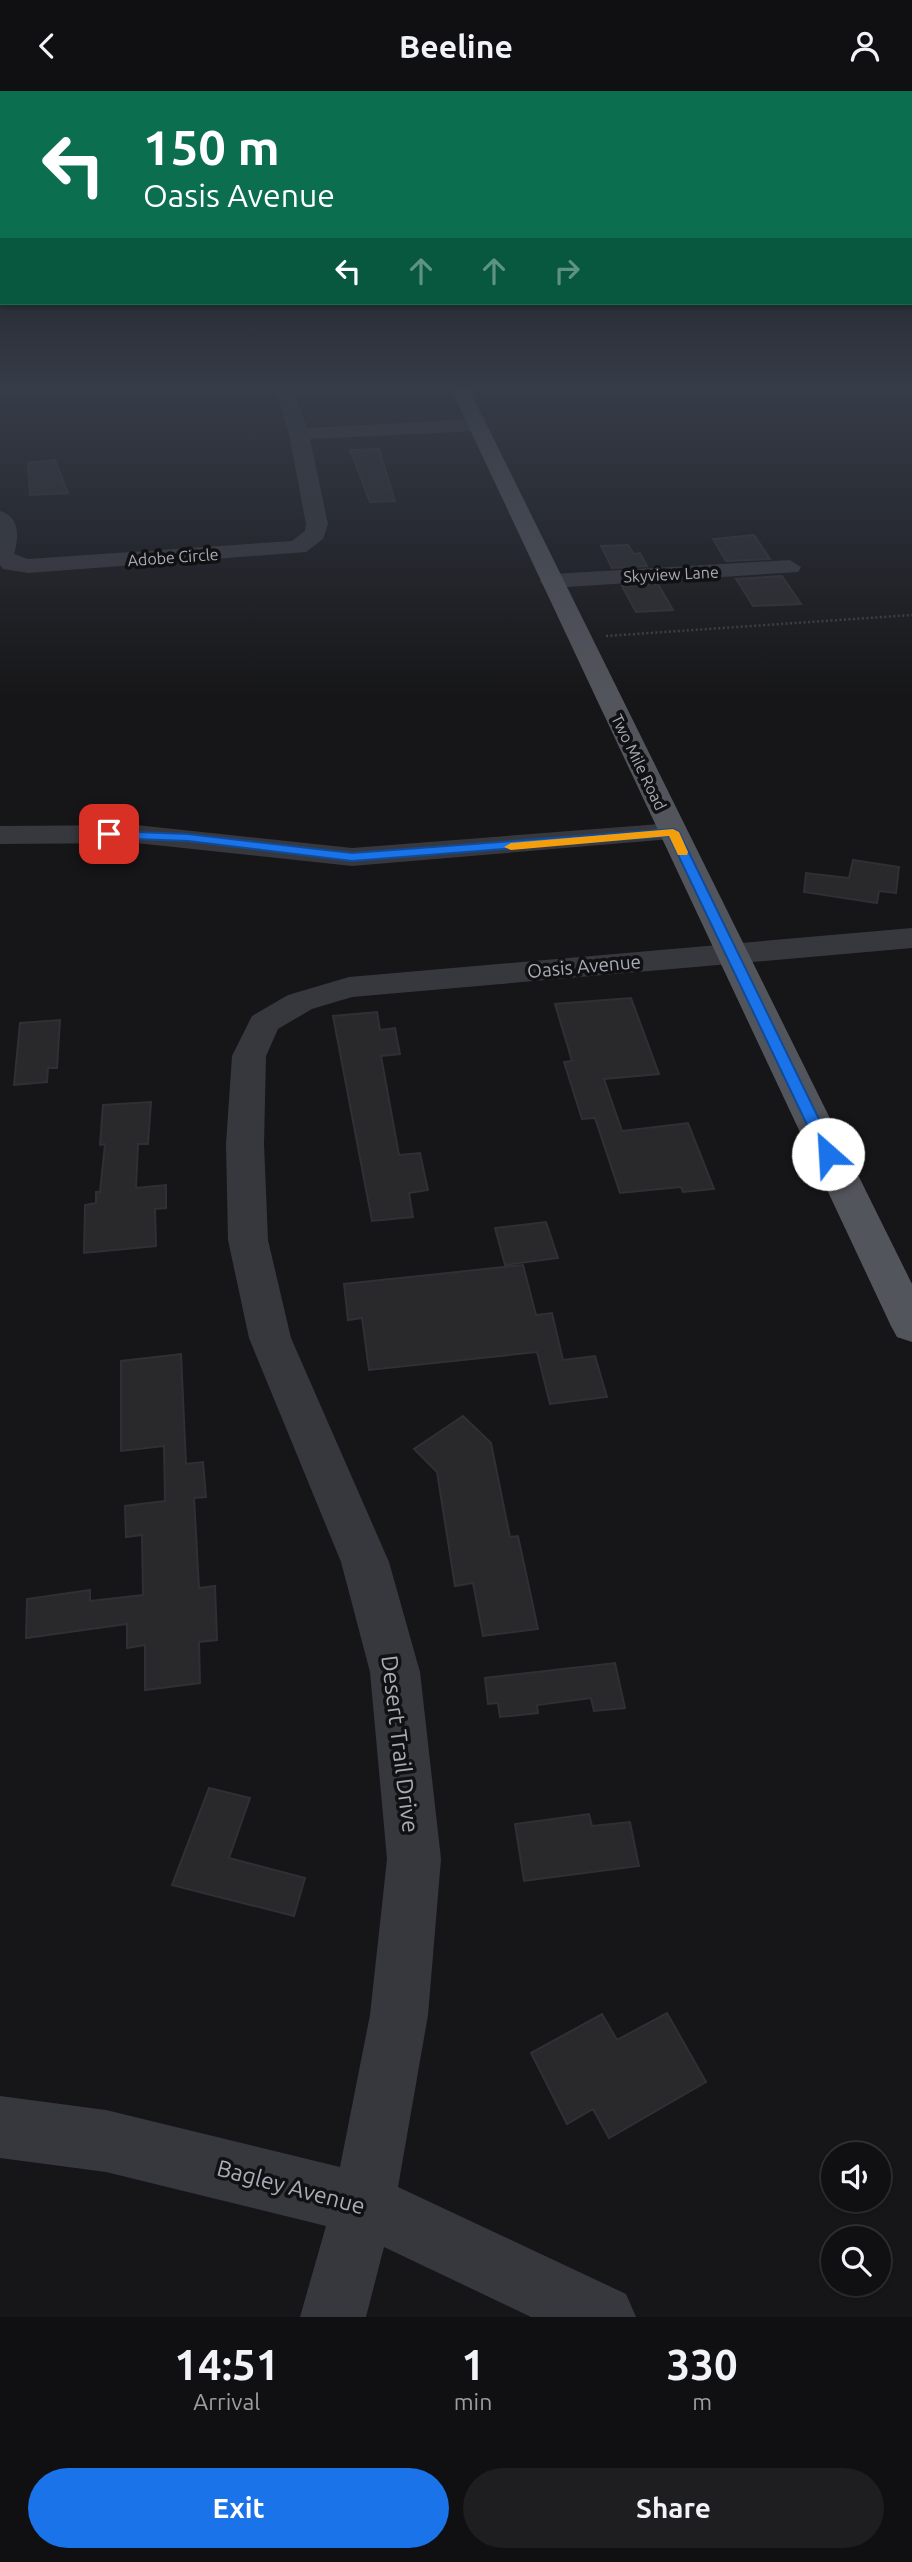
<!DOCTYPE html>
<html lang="en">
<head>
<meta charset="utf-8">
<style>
	:root { --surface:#101012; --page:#1e1e20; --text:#f1f3f6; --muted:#9c9d9f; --line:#303032; --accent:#1a73e8 }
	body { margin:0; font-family:Ubuntu,sans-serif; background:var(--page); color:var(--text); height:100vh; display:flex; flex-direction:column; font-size:26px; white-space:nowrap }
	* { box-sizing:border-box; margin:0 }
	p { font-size:23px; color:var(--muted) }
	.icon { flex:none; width:38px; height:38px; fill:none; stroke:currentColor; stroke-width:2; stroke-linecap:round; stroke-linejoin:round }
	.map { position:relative; height:2226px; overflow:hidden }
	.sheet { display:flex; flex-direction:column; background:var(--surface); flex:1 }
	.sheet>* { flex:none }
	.guide { position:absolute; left:0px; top:0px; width:914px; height:214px; box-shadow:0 2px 5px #0004,0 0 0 2px var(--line); background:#0b6e4f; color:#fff; overflow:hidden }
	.tools { position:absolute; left:821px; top:2051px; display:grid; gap:14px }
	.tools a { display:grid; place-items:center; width:70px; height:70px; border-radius:50%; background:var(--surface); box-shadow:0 2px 5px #0004,0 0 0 2px var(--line); font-size:35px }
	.pin { position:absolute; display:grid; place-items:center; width:60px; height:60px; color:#fff; margin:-30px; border-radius:14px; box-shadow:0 4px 10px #0006 }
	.me { position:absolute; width:77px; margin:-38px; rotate:334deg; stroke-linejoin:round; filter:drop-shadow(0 0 5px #0008) }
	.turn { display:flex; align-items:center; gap:24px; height:147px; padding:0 28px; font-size:32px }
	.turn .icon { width:91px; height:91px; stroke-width:2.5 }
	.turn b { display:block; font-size:49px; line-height:60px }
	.lanes { display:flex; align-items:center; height:66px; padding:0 28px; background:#0003; justify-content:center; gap:35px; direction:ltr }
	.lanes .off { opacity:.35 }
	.eta { display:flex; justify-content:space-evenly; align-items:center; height:119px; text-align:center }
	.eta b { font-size:42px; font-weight:700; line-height:49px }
	.button { display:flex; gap:14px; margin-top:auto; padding:14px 28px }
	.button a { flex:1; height:80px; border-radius:42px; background:var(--accent); color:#fff; font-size:28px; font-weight:700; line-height:80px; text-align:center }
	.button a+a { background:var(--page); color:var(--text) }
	header { display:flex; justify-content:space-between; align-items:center; height:91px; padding:0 28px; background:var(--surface); font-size:32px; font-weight:700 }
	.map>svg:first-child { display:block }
	.building { fill:#29292c; stroke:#303034; stroke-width:2 }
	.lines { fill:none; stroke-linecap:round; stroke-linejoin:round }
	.path { stroke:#3d3f44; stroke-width:2.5; stroke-dasharray:2 2.5; stroke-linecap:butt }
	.minor { fill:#37383d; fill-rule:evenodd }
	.major { fill:#53555c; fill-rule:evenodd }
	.route { fill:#1a73e8; stroke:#114b97; stroke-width:2 }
	.slow { fill:#f59e0b }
	.labels { text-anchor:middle; stroke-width:7; stroke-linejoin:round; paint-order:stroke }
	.far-street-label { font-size:16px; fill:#a8adb8; stroke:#111113 }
	.street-label { font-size:19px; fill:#a8adb8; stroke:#111113 }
	.near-street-label { font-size:23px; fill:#a8adb8; stroke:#111113 }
</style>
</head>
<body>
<header><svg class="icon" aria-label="back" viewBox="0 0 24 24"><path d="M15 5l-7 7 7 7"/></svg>Beeline<svg class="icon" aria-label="person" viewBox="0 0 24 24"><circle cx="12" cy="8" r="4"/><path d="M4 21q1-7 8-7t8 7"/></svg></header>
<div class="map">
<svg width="912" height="2226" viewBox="0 0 912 2226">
	<rect width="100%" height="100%" fill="#161618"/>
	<path class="building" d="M379 358 395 410 370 411 350 359Z
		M55 369 68 402 30 404 28 372Z
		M754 444 770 468 726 470 713 448Z
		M628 454 634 463 640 462 647 475 612 477 601 455Z
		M782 485 801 513 753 515 736 488Z
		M658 493 673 519 636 521 622 495Z
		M853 769 899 776 896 802 879 800 877 812 804 801 806 782 849 787Z
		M631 907 659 983 604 988 622 1040 688 1032 714 1098 683 1101 681 1096 620 1102 595 1027 582 1028 564 971 572 970 555 913Z
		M377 921 380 939 395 937 400 963 381 965 399 1064 420 1062 428 1099 409 1102 413 1126 372 1130 333 925Z
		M60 929 57 977H48L47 991 14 994 20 932Z
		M151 1011 148 1053H138L136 1097 166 1094V1117L155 1118 156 1155 84 1162 85 1114 96 1112V1101H100L105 1053 100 1054 103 1014Z
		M546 1131 558 1167 505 1174 495 1137Z
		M523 1174 536 1224 552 1222 563 1269 595 1265 607 1306 550 1313 537 1261 369 1279 362 1227 348 1229 344 1193Z
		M181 1263 186 1373 203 1371 206 1406 194 1407 199 1497 215 1495 217 1549 199 1551 200 1592 145 1599V1554L127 1557V1533L26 1547 27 1508 90 1499V1510L143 1504 142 1444 126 1446 125 1415 165 1410 164 1355 121 1360V1270Z
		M463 1325 491 1352 510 1446 518 1445 538 1538 483 1545 473 1492 455 1495 437 1381 414 1358Z
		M615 1572 625 1617 594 1620 591 1607 537 1614 538 1622 500 1626 498 1612 488 1613 485 1587Z
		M209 1697 250 1707 229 1767 305 1787 294 1825 172 1794Z
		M589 1723 592 1735 630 1731 639 1775 524 1790 515 1733Z
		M667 1922 706 1991 609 2047 593 2018 567 2033 531 1962 602 1923 617 1949Z"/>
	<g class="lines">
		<path class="path" d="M606 545 912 524"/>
		<path class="minor" d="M274 296H292L307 337 477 328 487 334 477 340 310 348 328 433 323 448 306 461 28 482 3 478 0 474V420C20 425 19 446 14 463L28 468 292 450 305 440 306 433 289 343Z
			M790 469 801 476 798 481 552 497 544 495 540 490 544 485 552 483Z
			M673 732 683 735 688 741 683 747 352 775 136 752 0 753V735L136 734 352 757Z
			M912 837V857L352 906 312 918 278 938 266 965 264 1053 268 1149 291 1247 389 1471 420 1581 441 1768 428 1924 398 2096 626 2203 636 2226H531L384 2156 366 2226H300L326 2135 106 2081 0 2067V2005L106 2019 340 2076 370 1924 387 1768 370 1581 341 1471 249 1247 228 1149 226 1053 232 965 252 925 288 904 349 886Z"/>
		<path class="major" d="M450 296H468L912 1193V1251L897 1246 891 1235Z"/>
	</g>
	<linearGradient id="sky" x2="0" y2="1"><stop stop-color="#0c0c0d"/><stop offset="0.49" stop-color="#363c48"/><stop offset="1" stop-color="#363c48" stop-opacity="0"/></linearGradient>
	<rect width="912" height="608" fill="url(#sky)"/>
	<path class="route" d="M673 738 679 741 836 1063 834 1067H823L821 1063 669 745 352 770 188 750 109 747 103 743 109 740 188 743 352 762Z"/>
	<path class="slow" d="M673 738 679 741 688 761 687 764H678L669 745 511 759 504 756 511 752Z"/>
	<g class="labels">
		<g class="far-street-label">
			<text transform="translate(173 466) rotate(-4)" y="6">Adobe Circle</text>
			<text transform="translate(671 483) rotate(-3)" y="6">Skyview Lane</text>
			<text transform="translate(639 671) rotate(64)" y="6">Two Mile Road</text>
		</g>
		<g class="street-label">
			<text transform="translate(584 875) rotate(-5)" y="7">Oasis Avenue</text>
		</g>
		<g class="near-street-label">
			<text transform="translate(400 1653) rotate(83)" y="8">Desert Trail Drive</text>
			<text transform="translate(291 2096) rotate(15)" y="8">Bagley Avenue</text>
		</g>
	</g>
</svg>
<div class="tools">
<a><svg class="icon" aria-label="sound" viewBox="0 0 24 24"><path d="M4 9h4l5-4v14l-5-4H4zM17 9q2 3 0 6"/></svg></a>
<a><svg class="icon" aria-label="search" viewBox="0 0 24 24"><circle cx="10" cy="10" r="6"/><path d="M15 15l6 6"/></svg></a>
</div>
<div class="pin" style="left:109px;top:743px;background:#d93025"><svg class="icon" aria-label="arrive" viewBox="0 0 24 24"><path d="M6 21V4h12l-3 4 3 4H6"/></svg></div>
<svg class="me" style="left:828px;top:1063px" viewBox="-20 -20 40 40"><circle r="19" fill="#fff"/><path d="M0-13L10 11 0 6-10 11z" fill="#1a73e8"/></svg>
<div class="guide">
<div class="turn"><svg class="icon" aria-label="left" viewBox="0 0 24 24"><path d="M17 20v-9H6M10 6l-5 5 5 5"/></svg><div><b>150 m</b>Oasis Avenue</div></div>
<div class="lanes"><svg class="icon" aria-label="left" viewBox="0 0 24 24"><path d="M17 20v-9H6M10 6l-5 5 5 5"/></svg><svg class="icon off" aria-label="ahead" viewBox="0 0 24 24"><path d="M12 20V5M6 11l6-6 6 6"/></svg><svg class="icon off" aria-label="ahead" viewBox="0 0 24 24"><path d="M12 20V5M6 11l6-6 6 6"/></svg><svg class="icon off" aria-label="right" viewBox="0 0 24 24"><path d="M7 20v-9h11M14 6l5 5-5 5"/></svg></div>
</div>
</div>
<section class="sheet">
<div class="eta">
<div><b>14:51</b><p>Arrival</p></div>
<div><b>1</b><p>min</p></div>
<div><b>330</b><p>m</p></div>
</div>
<div class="button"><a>Exit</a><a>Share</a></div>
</section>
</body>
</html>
